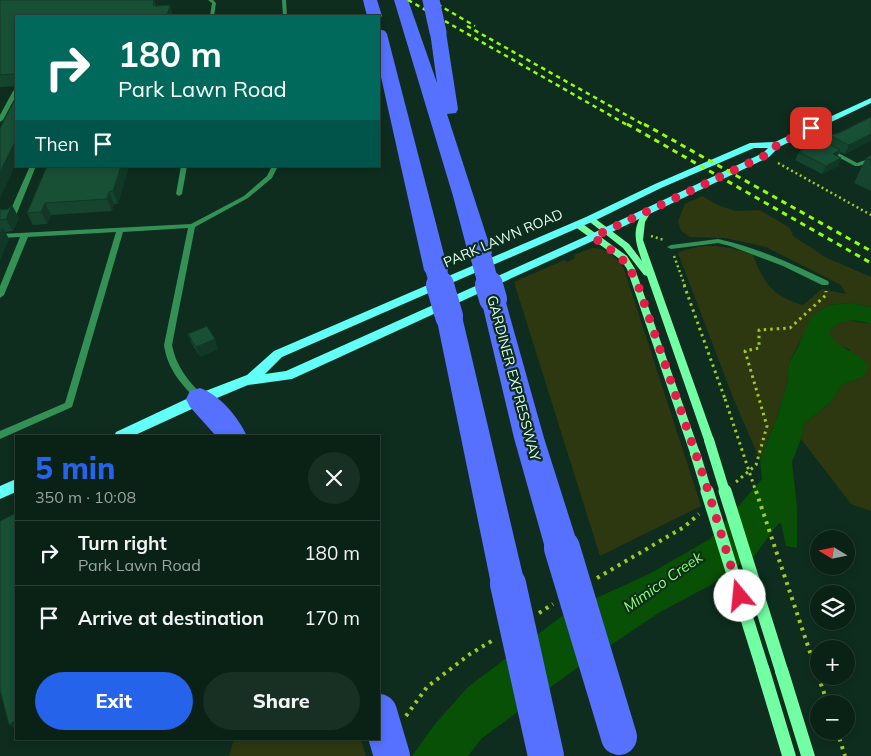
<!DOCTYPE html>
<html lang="en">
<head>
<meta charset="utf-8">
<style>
	:root { --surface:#0a2216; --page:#182f23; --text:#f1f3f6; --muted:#99a4a1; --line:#2a3f35; --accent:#2563eb }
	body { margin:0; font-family:Mulish,sans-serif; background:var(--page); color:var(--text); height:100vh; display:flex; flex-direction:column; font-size:19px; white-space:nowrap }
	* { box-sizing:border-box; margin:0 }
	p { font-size:16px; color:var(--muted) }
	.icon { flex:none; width:28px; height:28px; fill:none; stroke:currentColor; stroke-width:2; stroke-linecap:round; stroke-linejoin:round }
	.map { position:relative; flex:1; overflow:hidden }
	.panel { position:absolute; left:15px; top:435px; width:365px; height:305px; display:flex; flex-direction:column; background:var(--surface); border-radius:0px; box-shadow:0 2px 8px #0003,0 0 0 1px var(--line) }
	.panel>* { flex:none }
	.top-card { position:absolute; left:15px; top:15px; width:365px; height:152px; border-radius:0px; box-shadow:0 2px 8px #0003,0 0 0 1px var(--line); background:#00695c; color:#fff; overflow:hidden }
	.needle { width:32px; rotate:280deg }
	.tools { position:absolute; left:810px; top:530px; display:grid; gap:10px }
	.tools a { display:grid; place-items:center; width:45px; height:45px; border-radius:50%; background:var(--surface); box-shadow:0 2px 8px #0003,0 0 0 1px var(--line); font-size:25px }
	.pin { position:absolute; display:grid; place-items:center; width:42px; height:42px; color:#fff; margin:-21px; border-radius:10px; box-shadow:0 2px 8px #0006 }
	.me { position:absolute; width:55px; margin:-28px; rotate:343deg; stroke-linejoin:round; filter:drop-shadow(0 0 4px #0008) }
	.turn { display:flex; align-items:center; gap:18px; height:105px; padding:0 20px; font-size:22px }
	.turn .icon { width:65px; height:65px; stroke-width:2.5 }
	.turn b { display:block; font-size:35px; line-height:42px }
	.then { display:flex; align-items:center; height:48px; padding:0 20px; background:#0003; gap:10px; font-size:19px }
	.round { display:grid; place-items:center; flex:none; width:52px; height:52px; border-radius:26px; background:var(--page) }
	.headline { display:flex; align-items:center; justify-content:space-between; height:85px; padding:0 20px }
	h1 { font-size:30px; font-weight:800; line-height:38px; color:var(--accent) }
	.action { display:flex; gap:10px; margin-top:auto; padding:10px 20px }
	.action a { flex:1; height:58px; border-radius:30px; background:var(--accent); color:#fff; font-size:20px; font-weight:800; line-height:58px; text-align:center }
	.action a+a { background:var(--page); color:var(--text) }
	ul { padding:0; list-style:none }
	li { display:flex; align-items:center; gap:15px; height:65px; padding:0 20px; border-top:1px solid var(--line) }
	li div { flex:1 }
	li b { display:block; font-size:19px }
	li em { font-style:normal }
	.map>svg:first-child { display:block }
	.green { fill:#2d3811 }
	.water { fill:#085005 }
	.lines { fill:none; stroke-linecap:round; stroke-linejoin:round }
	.path-far2 { stroke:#9fcb22; stroke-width:2.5; stroke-dasharray:2 3; stroke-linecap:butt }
	.path-far1 { stroke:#9fcb22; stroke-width:3; stroke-dasharray:2.5 4; stroke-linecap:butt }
	.path { stroke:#9fcb22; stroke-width:4; stroke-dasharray:3 5; stroke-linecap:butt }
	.lane { fill:#349156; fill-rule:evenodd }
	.secondary { fill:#72ffa3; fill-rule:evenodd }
	.primary { fill:#62fff7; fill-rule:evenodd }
	.highway { fill:#5670ff; fill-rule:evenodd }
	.rail-far1 { stroke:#96ff07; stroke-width:2.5; stroke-dasharray:4.5 4; stroke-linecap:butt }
	.rail { stroke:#96ff07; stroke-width:3; stroke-dasharray:5.5 5; stroke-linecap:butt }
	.path-bridge-far1 { stroke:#9fcb22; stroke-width:3; stroke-dasharray:2.5 4; stroke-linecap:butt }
	.path-bridge { stroke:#9fcb22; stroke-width:4; stroke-dasharray:3 5; stroke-linecap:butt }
	.secondary-bridge-far1 { stroke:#72ffa3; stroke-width:10 }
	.secondary-bridge { stroke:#72ffa3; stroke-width:13 }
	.highway-bridge-far3 { stroke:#5670ff; stroke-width:17 }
	.highway-bridge-far2 { stroke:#5670ff; stroke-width:21 }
	.highway-bridge-far1 { stroke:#5670ff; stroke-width:28 }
	.highway-bridge { stroke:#5670ff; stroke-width:36 }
	.wall { fill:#15452e }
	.shaded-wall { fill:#113826 }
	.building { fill:#185036; stroke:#113826 }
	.route { stroke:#e11d48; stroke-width:9; stroke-dasharray:0 16.2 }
	.labels { text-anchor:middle; stroke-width:4.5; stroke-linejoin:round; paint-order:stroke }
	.street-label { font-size:14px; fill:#dbffeb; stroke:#0e2d1e }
	.water-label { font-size:15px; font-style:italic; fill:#89ff69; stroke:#0e2d1e }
</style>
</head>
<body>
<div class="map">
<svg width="871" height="756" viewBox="0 0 871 756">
	<rect width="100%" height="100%" fill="#0e2d1e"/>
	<path class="green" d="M702 196 720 206 736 211 760 210 790 228 793 236 825 257 871 277V307L850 303 828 305 813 315 789 363 787 383 777 417 760 460 734 400 678 253C702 241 730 246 753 255 764 284 773 296 803 305L822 289 846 294 841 285 766 247 725 238 690 237 681 231 678 221 685 204Z
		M592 248C606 247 617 258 624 269L701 506 600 556 514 282 564 260 567 262 575 258 573 255Z
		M847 320 871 324V511L851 504 801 439 804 424 832 401 842 385 863 377 849 349C838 346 833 343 829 332L835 325Z
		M234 739H361L366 756H229Z"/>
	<path class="water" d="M850 303 871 307V324C855 319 840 318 829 332 837 352 857 347 868 367L863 377 842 385 832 401 804 424 801 439 792 462 797 507V548L786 546 781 523 778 524 755 555 709 586 660 612 574 670 481 739 468 756H412L435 724 468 687 570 610 649 574 710 539 762 479 760 460 777 417 787 383 789 363 798 347 805 329 813 315 828 305Z"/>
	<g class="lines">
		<path class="path-far2" d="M778 163 871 215
			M651 236 664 240
			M674 256 685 286"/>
		<path class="path-far1" d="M684 285 725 399
			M736 482 756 465 767 426 745 351 759 348V330L790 328 826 295V291"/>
		<path class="path" d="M597 578 684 527 699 514
			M539 613 553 604
			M818 676 828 704
			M406 716 427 687 470 654 495 639
			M837 731 845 756"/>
		<path class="lane" d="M208 0H213L216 3 214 16H210L212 3Z
			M282 0H286L287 16H283Z
			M16 89V96L3 120 0 122V115L13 91Z
			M797 133H801L857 163 871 158V162L859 166H855L797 135Z
			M30 166H36L15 218 13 220H9L7 218Z
			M181 166H187L182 194 179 196 176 194Z
			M272 166H278L272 178 248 198 195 227 172 345C176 367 188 380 203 396L204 398 203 400H197C181 384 167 368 164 345L188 228 123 232 72 407 0 439V431L65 403 116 232 28 237 4 295 0 298V286L20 237 0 238V234L191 224 244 196 267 176Z
			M718 239C756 247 793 264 828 281L829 283 828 285H822L783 266 730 246 718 243 671 249 667 247 671 245Z"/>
		<path class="secondary" d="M645 208H651L652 210 645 222 643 240 714 440 713 443 709 444 705 443 704 440 647 276 644 275 623 248 586 219 590 217H593L629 244 642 261C634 238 632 230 645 208Z
			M574 222H580L627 256 635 269 700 453 699 456 695 457 691 456 690 453 627 269 621 260 574 226Z
			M763 663 768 665 770 670 796 756H782L756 670 758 665Z
			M782 665 787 667 789 672 815 756H801L775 672 777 667Z"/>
		<path class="primary" d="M871 98V103L779 147 769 157 597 239 292 379 248 385 205 403 133 436H114L116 432 195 395 247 375 274 351 586 217 655 184 750 143 775 142ZM754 148H768L763 153 589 235 286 371 265 374 282 357 594 221 661 188Z
			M16 479V492L0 499V486Z"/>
		<path class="highway" d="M363 0H377L382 16 379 19V16H367Z
			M394 0H408L437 83 430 32 432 29H444L446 32 458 109 456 113 447 114 492 253 488 258 480 260 472 258 468 253 453 196Z
			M379 29 385 31 387 34 448 270 444 276 436 278 428 276 424 270 379 68Z
			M493 291 502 293 505 299 544 438 579 548 574 559 562 563 550 559 545 548 514 438 481 299 484 293Z
			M449 307 458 310 462 316 525 584 520 595 508 600 496 595 491 584 436 316 440 310Z
			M200 388C220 395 238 417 247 436H216L190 407 186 399 190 391Z"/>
		<path class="rail-far1" d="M408 0 629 126
			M430 0 475 26
			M467 26 646 126"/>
		<path class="rail" d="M627 124 871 263
			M644 124 871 251"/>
		<path class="path-bridge-far1" d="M725 399 756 492"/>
		<path class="path-bridge" d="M756 491 818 676"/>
		<path class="secondary-bridge-far1" d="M709 440 725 492
			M695 453 707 492"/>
		<path class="secondary-bridge" d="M707 491 763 670
			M725 491 782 672"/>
		<path class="highway-bridge-far3" d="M431 0 438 32"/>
		<path class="highway-bridge-far2" d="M480 253 489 286
			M436 270 441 286"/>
		<path class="highway-bridge-far1" d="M440 285 449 316
			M489 285 493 299"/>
		<path class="highway-bridge" d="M562 548 619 737
			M508 584 546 756
			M379 712 392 756"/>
	</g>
	<path class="wall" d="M0 0H154L156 6 173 16H16V86L0 87Z
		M871 117 845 154 840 152 837 156 841 158 838 166 822 174 795 160 799 152 826 143 829 135 839 133Z
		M871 155V191L854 183 866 158Z
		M47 166H129L118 204H114L112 211 51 215 47 224 33 225 27 213Z
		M0 208 2 210 19 218 13 231 5 232 9 239 0 260Z
		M188 334 218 349 200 357 192 344Z"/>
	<path class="shaded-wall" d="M170 5 173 16H167Z
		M871 134V141L845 154 849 145Z
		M16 140V164L0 198V172Z
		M840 150 837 158 833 154Z
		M841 158 838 166 822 174 826 166Z
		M121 166H129L118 204 113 191Z
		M109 192 114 204 112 211 107 199Z
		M45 203 51 215 47 224 41 212Z
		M12 205 19 218 13 231 6 219Z
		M2 227 9 239 0 260V232Z
		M215 339 218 349 200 357 196 347Z
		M16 720V729L9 725Z"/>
	<path class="building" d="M0 0H154L153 5 156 6 170 5 167 16H16V74L0 75Z
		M16 97V140L0 172V128Z
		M871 117V134L849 145 829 135 839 133Z
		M821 140 840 150 833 154 841 158 826 166 799 152Z
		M871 155V160L866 158Z
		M47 166H121L113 191 109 192 107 199 45 203 41 212 27 213Z
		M12 205 6 219 0 220V208L2 210 8 209Z
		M207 326 215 339 196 347 188 334Z
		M16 513V720L9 725 0 690V521Z"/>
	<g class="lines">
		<path class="route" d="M740 596 706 484 639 288C626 257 619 256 593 237L766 155 776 146 811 128"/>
	</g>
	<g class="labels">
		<g class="street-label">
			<text transform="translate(503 238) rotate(-23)" y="5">PARK LAWN ROAD</text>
			<text transform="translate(514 378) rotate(75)" y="5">GARDINER EXPRESSWAY</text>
		</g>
		<g class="water-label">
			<text transform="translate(663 582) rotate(-35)" y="5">Mimico Creek</text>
		</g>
	</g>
</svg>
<div class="tools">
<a><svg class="needle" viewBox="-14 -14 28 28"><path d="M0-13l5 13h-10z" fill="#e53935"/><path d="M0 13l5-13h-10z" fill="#99a4a1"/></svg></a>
<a><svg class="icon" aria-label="layers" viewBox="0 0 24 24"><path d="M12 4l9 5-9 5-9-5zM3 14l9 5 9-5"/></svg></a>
<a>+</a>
<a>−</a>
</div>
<div class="pin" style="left:811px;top:128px;background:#d93025"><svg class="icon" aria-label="arrive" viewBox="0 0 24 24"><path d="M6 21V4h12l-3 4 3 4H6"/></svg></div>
<svg class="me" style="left:740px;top:596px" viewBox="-20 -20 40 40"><circle r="19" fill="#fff"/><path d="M0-13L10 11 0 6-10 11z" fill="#e11d48"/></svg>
<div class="top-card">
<div class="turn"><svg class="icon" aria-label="right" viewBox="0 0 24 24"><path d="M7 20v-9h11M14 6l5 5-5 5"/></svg><div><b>180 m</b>Park Lawn Road</div></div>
<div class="then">Then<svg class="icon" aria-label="arrive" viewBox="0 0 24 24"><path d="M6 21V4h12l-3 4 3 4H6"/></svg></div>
</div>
<section class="panel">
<div class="headline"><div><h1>5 min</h1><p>350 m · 10:08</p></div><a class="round"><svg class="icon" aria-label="close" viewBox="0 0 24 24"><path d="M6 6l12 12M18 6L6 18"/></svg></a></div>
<ul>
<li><svg class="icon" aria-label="right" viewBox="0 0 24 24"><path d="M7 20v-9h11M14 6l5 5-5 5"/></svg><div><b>Turn right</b><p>Park Lawn Road</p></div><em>180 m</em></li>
<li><svg class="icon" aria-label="arrive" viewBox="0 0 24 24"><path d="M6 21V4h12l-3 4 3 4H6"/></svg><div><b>Arrive at destination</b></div><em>170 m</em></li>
</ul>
<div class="action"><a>Exit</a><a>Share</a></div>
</section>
</div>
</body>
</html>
